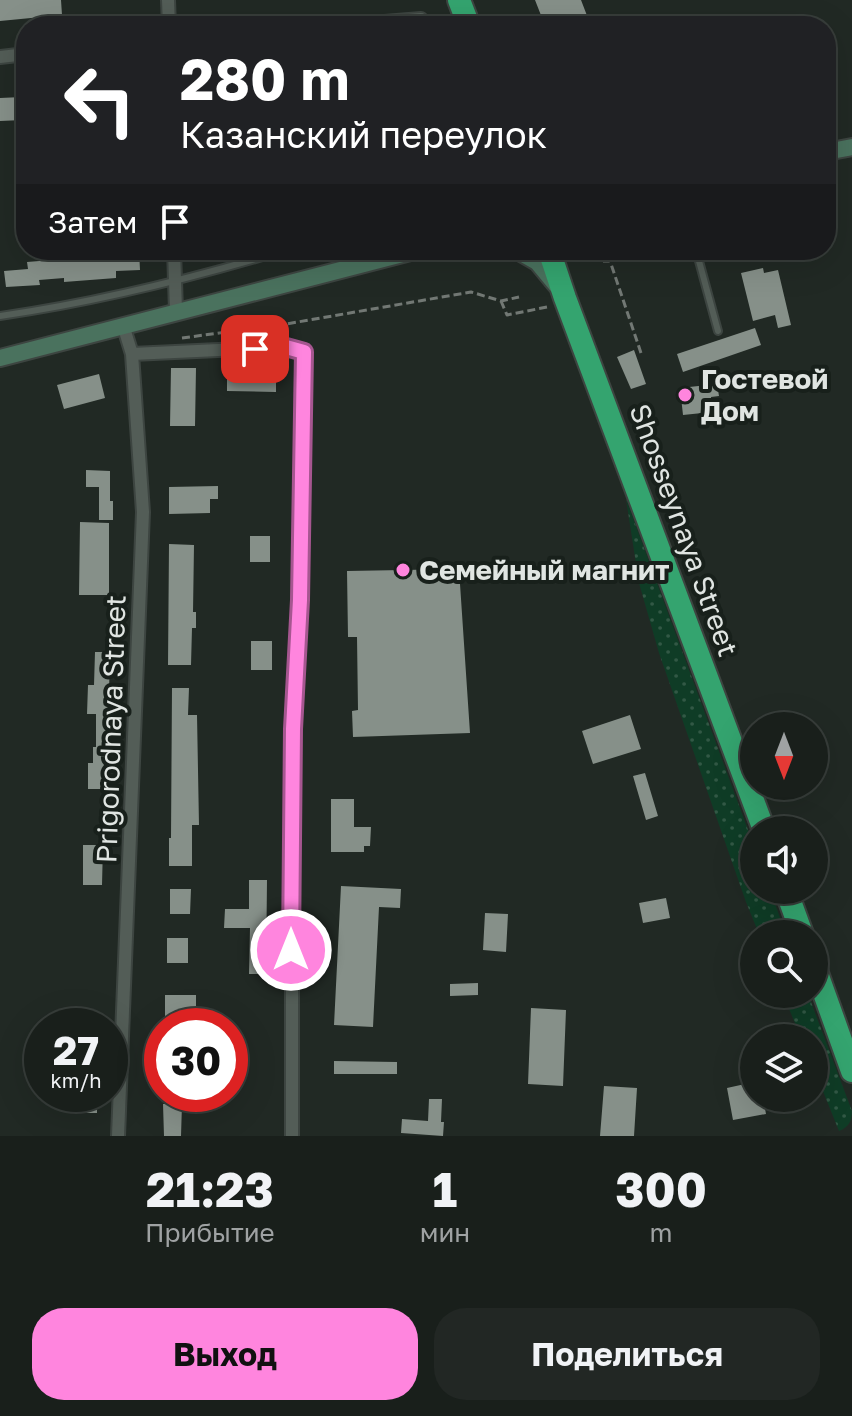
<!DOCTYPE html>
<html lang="ru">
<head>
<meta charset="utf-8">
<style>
	:root { --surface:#191f1b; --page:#222724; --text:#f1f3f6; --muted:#9fa2a3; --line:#373d3a; --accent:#ff85de }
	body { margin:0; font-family:"Golos Text",sans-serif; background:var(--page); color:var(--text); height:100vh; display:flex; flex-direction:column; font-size:30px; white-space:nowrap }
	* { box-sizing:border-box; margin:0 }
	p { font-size:26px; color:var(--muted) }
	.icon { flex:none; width:44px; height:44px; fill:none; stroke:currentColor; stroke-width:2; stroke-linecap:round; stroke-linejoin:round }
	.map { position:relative; height:1136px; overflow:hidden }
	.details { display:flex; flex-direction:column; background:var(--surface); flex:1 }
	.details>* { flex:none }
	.banner { position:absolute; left:16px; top:16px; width:820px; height:244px; border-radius:32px; box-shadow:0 8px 32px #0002,0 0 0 2px var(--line); background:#202124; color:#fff; overflow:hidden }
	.needle { width:52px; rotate:180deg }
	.fabs { position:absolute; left:740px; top:712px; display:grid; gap:16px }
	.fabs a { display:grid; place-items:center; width:88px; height:88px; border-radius:50%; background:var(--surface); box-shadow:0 8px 32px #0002,0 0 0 2px var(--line); font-size:40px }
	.speed { position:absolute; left:24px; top:1008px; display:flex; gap:16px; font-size:40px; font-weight:700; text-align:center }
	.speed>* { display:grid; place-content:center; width:104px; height:104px; border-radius:50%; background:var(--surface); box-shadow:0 8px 32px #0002,0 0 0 2px var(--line); line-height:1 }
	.speed small { font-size:20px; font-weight:400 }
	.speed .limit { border:12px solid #d22; background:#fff; color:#111 }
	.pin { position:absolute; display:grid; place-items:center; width:68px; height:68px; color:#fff; margin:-34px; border-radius:16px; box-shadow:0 4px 12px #0006 }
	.me { position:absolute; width:88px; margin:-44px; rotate:0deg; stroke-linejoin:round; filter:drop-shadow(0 0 6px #0008) }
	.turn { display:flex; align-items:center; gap:28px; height:168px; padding:0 32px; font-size:36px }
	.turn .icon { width:104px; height:104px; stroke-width:2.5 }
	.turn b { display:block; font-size:56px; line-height:68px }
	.then { display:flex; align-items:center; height:76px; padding:0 32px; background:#0003; gap:16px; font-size:30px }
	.eta { display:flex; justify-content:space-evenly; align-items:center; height:136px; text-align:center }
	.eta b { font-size:48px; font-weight:700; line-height:56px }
	.cta { display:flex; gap:16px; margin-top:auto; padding:16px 32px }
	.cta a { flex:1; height:92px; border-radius:32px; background:var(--accent); color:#111; font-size:32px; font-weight:700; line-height:92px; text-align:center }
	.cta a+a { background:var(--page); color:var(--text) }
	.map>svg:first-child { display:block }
	.grass { fill:url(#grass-dots) }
	.building { fill:#869089 }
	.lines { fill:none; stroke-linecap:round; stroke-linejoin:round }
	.lane-casing { stroke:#3d4541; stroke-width:10 }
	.street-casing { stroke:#3d4541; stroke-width:16 }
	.secondary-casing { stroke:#3d4541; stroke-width:20 }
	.highway-casing { stroke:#3d4541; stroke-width:26 }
	.path { stroke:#727874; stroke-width:3; stroke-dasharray:8 4; stroke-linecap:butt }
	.lane { stroke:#535d57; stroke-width:6 }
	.street { stroke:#535d57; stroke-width:12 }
	.secondary { stroke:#4a725e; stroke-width:16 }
	.highway { stroke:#34a46f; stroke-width:22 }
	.route-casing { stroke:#a65690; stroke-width:20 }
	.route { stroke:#ff85de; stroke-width:14 }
	.poi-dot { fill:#ff85de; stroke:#18201b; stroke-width:3 }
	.labels { text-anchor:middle; stroke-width:8; stroke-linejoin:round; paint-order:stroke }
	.poi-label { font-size:28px; font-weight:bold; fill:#e0e5e2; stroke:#18201b; text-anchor:start }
	.street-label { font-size:28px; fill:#e0e5e2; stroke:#18201b }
</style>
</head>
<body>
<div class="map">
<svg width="852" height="1136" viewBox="0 0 852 1136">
	<defs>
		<pattern id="grass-dots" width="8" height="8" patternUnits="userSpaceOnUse" patternTransform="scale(2)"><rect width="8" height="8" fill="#0f3c26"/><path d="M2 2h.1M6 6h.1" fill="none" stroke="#325845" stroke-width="1.8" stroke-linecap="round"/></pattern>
	</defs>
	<rect width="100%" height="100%" fill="#212924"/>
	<path class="grass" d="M626 499 754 846V890H770L786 934H759L746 902 659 653 639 583Z
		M783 994H808L852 1111C852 1121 849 1127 839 1131L814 1069V1038H801Z"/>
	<path class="building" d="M0 0H61L62 15 0 21Z
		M535 0H581L591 26H572L567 14 544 23Z
		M22 97 23 120 0 121V98Z
		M124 250H139L140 270 116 271V278L64 282V278L39 280 40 285 6 287 4 271 28 269 27 262 52 260V258L63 257V253L82 252 83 260 124 257Z
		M763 268 764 273 778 270 791 325 778 328 775 315 753 321 741 273Z
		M755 328 761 345 683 372 677 354Z
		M634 350 646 384 631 389 617 357Z
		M227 367 276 368V392L227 391Z
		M171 368H196L195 426H170Z
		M99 374 105 398 64 409 57 385Z
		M717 384 719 396 711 397 712 412 683 415 680 388Z
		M86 470 110 471V501H113V520H99V487H86Z
		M218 486V499H210V513L169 514V487Z
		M80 522 109 523V595H79Z
		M250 536H270V562H250Z
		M169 544 194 545 193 612H196V628H192L191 665H168Z
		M459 569 470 733 353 737 352 711 358 710 357 637H348L347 571Z
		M251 641H272V670H251Z
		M95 652H110L107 773 103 772V789H88V763H93V747H96V714H87L88 685H94Z
		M172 688H189L188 715H197L199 825H192V866H169V838H171Z
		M630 715 641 749 593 764 582 731Z
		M645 773 658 816 646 820 633 776Z
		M331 799H354V827H371L370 846H364V852H331Z
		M83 845H103L102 885H83Z
		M249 880H267L266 974H249L250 928H224L225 909H249Z
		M341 886 401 889 400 908 379 907 373 1027 334 1025Z
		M170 889H191L190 914H170Z
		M666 898 670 918 643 923 639 903Z
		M485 913 508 914 506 952 483 950Z
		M167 938H188V963H167Z
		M478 983V995L450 996V984Z
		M165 995H196V1012H187V1026H165Z
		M531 1008 566 1010 563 1086 528 1084Z
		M334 1061 397 1062V1074H334Z
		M754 1082V1098H763L766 1114 733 1120 727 1088Z
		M604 1086 637 1088 634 1136H600Z
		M71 1099H97V1113H71Z
		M429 1099H442L441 1122H444L443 1136 401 1133 402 1119 428 1121Z
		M163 1104H182L181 1136H164Z"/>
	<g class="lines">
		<defs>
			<path id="lane" d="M696 250 718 331
				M0 316C97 302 193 278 286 250"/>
			<path id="street" d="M168 0 169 26
				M336 26 421 19
				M0 57 26 54
				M174 250 176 311
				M132 354 286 347 304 352 300 600 292 778V1136
				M118 1136 143 512 132 354 123 325"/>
			<path id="secondary" d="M826 152 852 147
				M516 250 537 262 556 285
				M0 358 418 250"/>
			<path id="highway" d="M459 0 469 26
				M549 250 565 298 764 830
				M786 890 802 934
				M814 965 852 1071"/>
		</defs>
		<use href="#lane" class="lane-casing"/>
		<use href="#street" class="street-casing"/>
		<use href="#secondary" class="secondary-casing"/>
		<use href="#highway" class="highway-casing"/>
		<path class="path" d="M603 261H610L641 353
			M501 301 507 315 547 307
			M286 334V324L471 292 501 301 519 297
			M182 338 286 324"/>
		<use href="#lane" class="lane"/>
		<use href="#street" class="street"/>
		<use href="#secondary" class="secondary"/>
		<use href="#highway" class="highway"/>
	</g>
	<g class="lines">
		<defs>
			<path id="route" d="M255 349 286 347 304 352 300 600 293 729 291 950"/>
		</defs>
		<use href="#route" class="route-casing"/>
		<use href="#route" class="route"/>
	</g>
	<g class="poi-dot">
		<circle cx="685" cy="395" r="8"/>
		<circle cx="403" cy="570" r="8"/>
	</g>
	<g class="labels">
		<g class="poi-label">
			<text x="701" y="389">Гостевой<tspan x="701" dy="32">Дом</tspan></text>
			<text x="419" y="580">Семейный магнит</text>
		</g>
		<g class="street-label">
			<text transform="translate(684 530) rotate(70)" y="10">Shosseynaya Street</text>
			<text transform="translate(111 729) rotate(-88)" y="10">Prigorodnaya Street</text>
		</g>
	</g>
</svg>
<div class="fabs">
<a><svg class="needle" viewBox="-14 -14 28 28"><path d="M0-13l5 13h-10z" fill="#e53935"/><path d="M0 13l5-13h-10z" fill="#9fa2a3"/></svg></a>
<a><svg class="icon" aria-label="sound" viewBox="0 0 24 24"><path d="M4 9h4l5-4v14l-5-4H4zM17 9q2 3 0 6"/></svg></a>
<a><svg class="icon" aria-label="search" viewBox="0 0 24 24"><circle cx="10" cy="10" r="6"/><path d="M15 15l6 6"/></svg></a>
<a><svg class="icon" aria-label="layers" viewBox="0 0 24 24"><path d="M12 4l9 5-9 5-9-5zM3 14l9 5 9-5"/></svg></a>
</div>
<div class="speed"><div>27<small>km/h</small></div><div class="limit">30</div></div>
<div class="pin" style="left:255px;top:349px;background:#d93025"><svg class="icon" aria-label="arrive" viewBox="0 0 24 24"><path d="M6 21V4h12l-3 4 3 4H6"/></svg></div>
<svg class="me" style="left:291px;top:950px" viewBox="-20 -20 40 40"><circle r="17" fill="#ff85de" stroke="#fff" stroke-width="3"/><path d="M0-11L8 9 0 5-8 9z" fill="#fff"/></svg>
<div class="banner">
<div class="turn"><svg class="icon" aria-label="left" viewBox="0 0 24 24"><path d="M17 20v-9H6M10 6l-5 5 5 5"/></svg><div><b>280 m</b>Казанский переулок</div></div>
<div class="then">Затем<svg class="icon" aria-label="arrive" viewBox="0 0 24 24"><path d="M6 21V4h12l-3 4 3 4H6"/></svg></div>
</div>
</div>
<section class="details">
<div class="eta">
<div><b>21:23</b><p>Прибытие</p></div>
<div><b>1</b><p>мин</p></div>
<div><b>300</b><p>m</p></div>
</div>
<div class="cta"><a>Выход</a><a>Поделиться</a></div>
</section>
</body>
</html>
